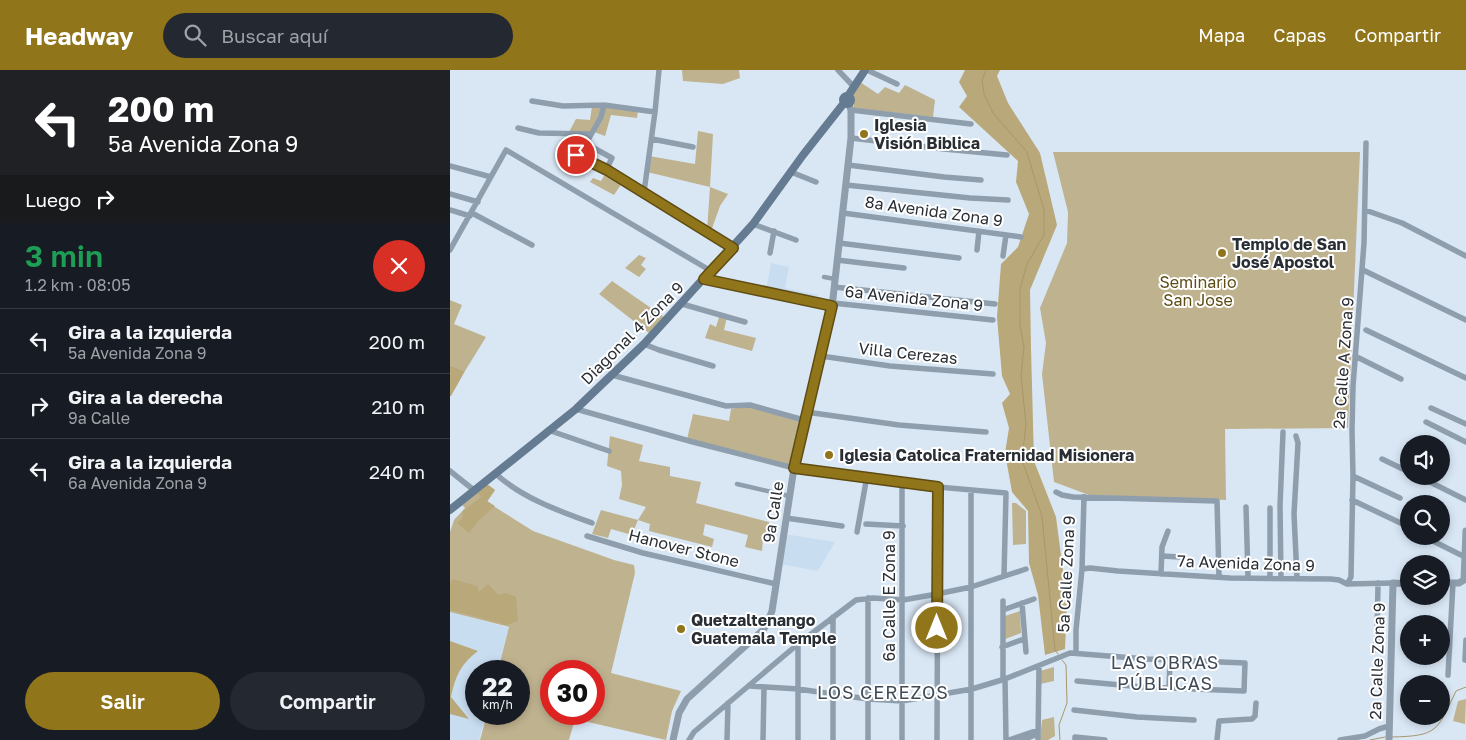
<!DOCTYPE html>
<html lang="es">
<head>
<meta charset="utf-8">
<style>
	:root { --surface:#171b24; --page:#242831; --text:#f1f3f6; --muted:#9ea1a6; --line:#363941; --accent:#91751b }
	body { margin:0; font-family:"Golos Text",sans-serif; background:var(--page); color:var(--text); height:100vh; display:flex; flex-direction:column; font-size:19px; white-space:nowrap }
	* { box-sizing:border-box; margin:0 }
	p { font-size:16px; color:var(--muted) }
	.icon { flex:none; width:28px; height:28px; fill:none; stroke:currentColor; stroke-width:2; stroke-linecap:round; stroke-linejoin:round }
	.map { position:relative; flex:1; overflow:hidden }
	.sheet { display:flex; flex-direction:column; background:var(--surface); width:450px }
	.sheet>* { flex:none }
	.top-card { background:#202124; color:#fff; overflow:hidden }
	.tools { position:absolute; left:950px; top:365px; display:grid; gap:10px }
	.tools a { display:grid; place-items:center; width:50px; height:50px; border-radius:50%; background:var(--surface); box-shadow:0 2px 8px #0003; font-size:25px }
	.speed { position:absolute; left:15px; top:590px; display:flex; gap:10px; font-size:25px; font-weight:700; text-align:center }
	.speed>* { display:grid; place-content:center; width:65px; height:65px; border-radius:50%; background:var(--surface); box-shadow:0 2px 8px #0003; line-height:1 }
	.speed small { font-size:12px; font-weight:400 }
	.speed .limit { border:8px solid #d22; background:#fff; color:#111 }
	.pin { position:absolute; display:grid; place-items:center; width:42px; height:42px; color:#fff; margin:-21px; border:2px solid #fff; border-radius:50%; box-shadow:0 1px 5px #0007 }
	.me { position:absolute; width:55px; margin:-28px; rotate:0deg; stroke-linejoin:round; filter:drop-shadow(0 0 4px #0008) }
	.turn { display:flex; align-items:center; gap:18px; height:105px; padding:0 25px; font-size:22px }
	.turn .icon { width:65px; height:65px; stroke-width:2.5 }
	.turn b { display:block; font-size:35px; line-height:42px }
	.then { display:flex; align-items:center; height:48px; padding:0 25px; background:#0003; gap:10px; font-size:19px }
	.round { display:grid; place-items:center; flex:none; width:52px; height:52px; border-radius:26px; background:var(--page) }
	.head { display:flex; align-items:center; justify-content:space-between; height:85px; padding:0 25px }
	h1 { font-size:30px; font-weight:600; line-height:38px; color:#1e9e55 }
	.cta { display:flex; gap:10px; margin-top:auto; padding:10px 25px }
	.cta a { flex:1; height:58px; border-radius:30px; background:var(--accent); color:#fff; font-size:20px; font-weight:600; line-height:58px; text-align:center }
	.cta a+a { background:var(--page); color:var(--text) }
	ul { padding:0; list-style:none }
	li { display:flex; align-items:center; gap:15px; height:65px; padding:0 25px; border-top:1px solid var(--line) }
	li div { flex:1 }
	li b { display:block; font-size:19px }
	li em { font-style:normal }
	header { display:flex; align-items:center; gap:30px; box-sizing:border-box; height:70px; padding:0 25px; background:var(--accent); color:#fff }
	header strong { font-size:24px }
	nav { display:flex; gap:28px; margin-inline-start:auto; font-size:18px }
	.search { width:350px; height:45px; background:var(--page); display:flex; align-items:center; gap:12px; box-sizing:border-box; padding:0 18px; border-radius:28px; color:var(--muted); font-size:19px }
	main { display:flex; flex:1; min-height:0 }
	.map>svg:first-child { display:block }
	.built { fill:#c9ddf1 }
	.green { fill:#bfb28f; fill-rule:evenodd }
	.forest { fill:#b8a87a }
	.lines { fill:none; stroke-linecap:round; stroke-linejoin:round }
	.stream { stroke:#a8976a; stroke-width:1 }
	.pedestrian { stroke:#8e9ead; stroke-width:4.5 }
	.minor { stroke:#8e9ead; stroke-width:5.5 }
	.tertiary { stroke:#8e9ead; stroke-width:7 }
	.secondary { stroke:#647b92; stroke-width:8 }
	.route-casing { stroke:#5e4c12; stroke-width:12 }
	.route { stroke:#91751b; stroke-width:9 }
	.poi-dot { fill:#91751b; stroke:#fff; stroke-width:2 }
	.labels { text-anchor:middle; stroke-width:4; stroke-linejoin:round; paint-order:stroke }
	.poi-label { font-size:16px; font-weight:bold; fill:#292e34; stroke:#fff; text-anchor:start }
	.street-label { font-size:16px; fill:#292e34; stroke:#fff }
	.park-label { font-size:16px; fill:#5e4c15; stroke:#fff }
	.neighbourhood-label { font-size:18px; letter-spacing:1px; fill:#3f4a56; stroke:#fff }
</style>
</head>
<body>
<header>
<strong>Headway</strong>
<div class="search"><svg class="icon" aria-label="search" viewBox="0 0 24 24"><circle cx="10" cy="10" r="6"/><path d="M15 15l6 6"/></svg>Buscar aquí</div>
<nav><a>Mapa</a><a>Capas</a><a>Compartir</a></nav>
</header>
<main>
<section class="sheet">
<div class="top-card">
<div class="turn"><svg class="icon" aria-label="left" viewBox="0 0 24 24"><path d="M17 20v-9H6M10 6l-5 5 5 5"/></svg><div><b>200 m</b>5a Avenida Zona 9</div></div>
<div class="then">Luego<svg class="icon" aria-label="right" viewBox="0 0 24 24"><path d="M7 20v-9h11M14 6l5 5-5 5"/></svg></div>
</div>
<div class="head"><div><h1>3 min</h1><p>1.2 km · 08:05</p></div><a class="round" style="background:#d93025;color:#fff"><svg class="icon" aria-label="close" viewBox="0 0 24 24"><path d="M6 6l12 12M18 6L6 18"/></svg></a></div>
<ul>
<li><svg class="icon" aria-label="left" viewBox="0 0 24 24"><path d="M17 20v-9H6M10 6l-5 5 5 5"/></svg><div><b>Gira a la izquierda</b><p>5a Avenida Zona 9</p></div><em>200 m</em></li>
<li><svg class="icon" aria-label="right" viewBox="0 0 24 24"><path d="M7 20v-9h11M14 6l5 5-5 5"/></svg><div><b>Gira a la derecha</b><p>9a Calle</p></div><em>210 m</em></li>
<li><svg class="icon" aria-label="left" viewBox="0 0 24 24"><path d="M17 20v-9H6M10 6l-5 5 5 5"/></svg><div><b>Gira a la izquierda</b><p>6a Avenida Zona 9</p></div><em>240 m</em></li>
</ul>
<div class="cta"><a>Salir</a><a>Compartir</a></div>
</section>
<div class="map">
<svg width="1016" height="670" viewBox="0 0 1016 670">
	<rect width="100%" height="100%" fill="#d9e7f5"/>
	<path class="built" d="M321 193 339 197 335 218 368 225 367 230 316 219Z
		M334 464 385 472 368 501 330 494Z
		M0 542 59 558 48 601H26V644H36L29 670H0Z"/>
	<path class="green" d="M232 0H289L290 8 273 14 233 11Z
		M410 12 428 24 435 17 449 23 455 15 485 30 483 47 404 38 402 25Z
		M154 35 188 40 187 48 161 45 155 66 144 62Z
		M142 36H153L151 42 141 62H119L126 49 140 50Z
		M248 61 263 64 260 117 278 124 270 136 260 164 257 161 260 117 197 102 199 86 245 94Z
		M116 66H134L135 76 131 86 113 78Z
		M603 82H910L898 358 775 359 776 430 639 425 604 412 592 304 596 273 590 238 617 173 618 142Z
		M157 101 174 110 164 125 140 112 143 108 151 111Z
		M189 185 196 188 191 195 196 199 189 207 175 198Z
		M162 211 214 247 199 263 149 224Z
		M0 230 12 235 4 254 36 267 15 301 0 295Z
		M270 244 277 247 274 260 306 268 302 281 255 268 260 254 266 257Z
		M298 336 352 351 342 396 237 369 243 344 279 351 281 339Z
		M160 366 193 375 189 391 220 397V406L251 412 246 433 319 452 318 469 313 468 312 481 295 477 298 465 255 454 253 465 264 469 262 477 199 461 200 454 188 450 182 465 161 459 158 468 142 464 151 440 188 450 196 437 169 429 172 415 171 401 157 396Z
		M37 414 45 420 37 432 83 461 164 490 184 495 185 503 161 603 231 621 222 641 216 670 125 649 119 670H30L37 644H69V601H48L59 557 0 542V462L4 450 15 438 11 434ZM101 601H144V644H101Z
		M562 433H566L576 441V474L563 475Z
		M570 541 571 563 555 569V546Z
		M604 597V611L590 614V601Z
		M1016 629 1015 654 1003 651 1008 631Z
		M604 647 605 666 598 670H590L592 650Z"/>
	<path class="forest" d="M515 0H550L547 6 558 33 590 83 607 155 580 220 581 278 584 391 606 447 617 531 615 579 595 585 588 525 579 493 578 441 562 422 555 383 559 358 552 333 560 324 552 306 547 247 551 194 568 177 579 144 566 112 568 91 509 37 517 26 509 12Z
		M0 295 15 301 1 326H0Z
		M37 414 45 420 37 431 45 436 29 450 19 463 7 453 12 449 13 441 31 427 28 423Z
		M3 509 27 516 29 522 38 514 48 525 56 523 66 527 68 551 57 555 0 540V514Z
		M0 571 28 581C10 595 6 605 1 627L19 649 0 644Z"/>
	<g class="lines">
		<path class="stream" d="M536 0 532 10 534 24 543 43 577 82 594 140V165L577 194 570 219V255L574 277 571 305 576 354 572 390 592 446 605 580 608 584
			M942 667C988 666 987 661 1006 621L1016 617
			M610 670 609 655 617 633 616 595 612 590
			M920 670 935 667"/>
		<path class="pedestrian" d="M374 207 385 209
			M287 414 339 426"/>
		<path class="minor" d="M388 0 404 17
			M417 0 447 14
			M82 31 113 36 154 35 205 42
			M154 35 151 47 138 70 142 77 162 88 156 100
			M401 40 521 54
			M68 58 89 63 141 64
			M401 68 494 79 557 85
			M202 69 243 77
			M110 79 156 100 283 178
			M398 95 494 107 531 110
			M0 96 41 107
			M341 102 366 112
			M396 115 520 128 558 130
			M194 122 205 42 209 0
			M0 124 28 132
			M0 140 20 146
			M915 140 952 153 1016 186
			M22 143 82 175
			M393 143 571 167
			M303 154 346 170
			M389 173 509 188
			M0 180 56 80 261 201
			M527 180 529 161
			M320 183 324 161
			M553 186 556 165
			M387 190 454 198
			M913 200 1016 250
			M255 209 382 236
			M384 217 545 234
			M383 233 543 250
			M232 234 295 252
			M916 260 1016 308
			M194 274 209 280 263 296
			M371 286 440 296 543 304
			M905 286 951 309
			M162 305 276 336 300 335 354 350
			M981 338 1016 354
			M126 339 243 372 344 398 488 417 556 423 554 506
			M356 342 449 355 536 362
			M976 352 1016 372
			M98 360 159 381
			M846 366 848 373 844 444 847 508
			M932 389 959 402
			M0 401 25 421
			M46 404C72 428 109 441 142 453
			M903 406 950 428
			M968 406 1016 430
			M452 411V670
			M521 420V670
			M606 422 612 425 623 427 767 431 769 507
			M902 430 959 457
			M796 437 798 507
			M820 438V508
			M336 448 392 456
			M416 454 453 456
			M407 462 417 406
			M137 466 193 483 326 514
			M973 466 1015 487
			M712 486 730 487
			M632 499 640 498 668 501 780 508 881 509 889 510 897 514 943 513
			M711 504 712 477 718 461
			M831 508 830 436 833 362
			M897 514 901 507 903 406 902 360 903 316 914 173 916 73
			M572 533 576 582
			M553 540 584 529
			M383 547V670
			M552 577 574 569
			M923 582 927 570 928 513
			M626 583V560L632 499 634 427
			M1015 590 1016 570
			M998 605 1003 513
			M553 609V531
			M555 609 556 670
			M300 616 348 619 418 629 452 631 522 619 555 609 620 583 697 589 795 593 794 621 693 617 627 611
			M719 618 720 590
			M624 640 687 647 744 650
			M239 670 244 662 348 574 406 530 423 528 453 530 487 524 521 517 576 499
			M277 670 278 633
			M313 670 314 617
			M348 670V574
			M418 670V528
			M487 670 488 417
			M559 670 588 660
			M572 670 588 664
			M588 670 589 596
			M625 670V667L655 670
			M767 670 769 651 802 649 805 646 806 633
			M890 670 915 666 929 659 939 656"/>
		<path class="tertiary" d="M991 513H1009L1014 510 1016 461
			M223 670 229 643 237 629 313 560 317 554 322 541 344 398 381 246 401 68V40L399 35
			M939 670 943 513 959 514"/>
		<path class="secondary" d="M393 30a4 4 0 1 1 8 0a4 4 0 1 1-8 0Z
			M398 26 415 0
			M0 440 126 339 194 274 303 154 353 85 394 33"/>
	</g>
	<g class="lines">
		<defs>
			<path id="route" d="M126 85 157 100 283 178 254 209 382 236 344 398 488 417 487 558"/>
		</defs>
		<use href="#route" class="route-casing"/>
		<use href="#route" class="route"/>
	</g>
	<g class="poi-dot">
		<circle cx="414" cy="64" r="5"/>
		<circle cx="772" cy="183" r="5"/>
		<circle cx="379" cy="385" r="5"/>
		<circle cx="231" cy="559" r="5"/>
	</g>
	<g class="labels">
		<g class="poi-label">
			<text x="424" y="61">Iglesia<tspan x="424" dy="18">Visión Biblica</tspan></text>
			<text x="782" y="180">Templo de San<tspan x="782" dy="18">José Apostol</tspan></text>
			<text x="389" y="391">Iglesia Catolica Fraternidad Misionera</text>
			<text x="241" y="556">Quetzaltenango<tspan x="241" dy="18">Guatemala Temple</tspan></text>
		</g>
		<g class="street-label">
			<text transform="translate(484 141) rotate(8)" y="6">8a Avenida Zona 9</text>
			<text transform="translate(464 228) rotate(6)" y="6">6a Avenida Zona 9</text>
			<text transform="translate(182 263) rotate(-45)" y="6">Diagonal 4 Zona 9</text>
			<text transform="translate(458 283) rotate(6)" y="6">Villa Cerezas</text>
			<text transform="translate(893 293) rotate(-86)" y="6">2a Calle A Zona 9</text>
			<text transform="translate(323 442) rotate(-81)" y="6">9a Calle</text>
			<text transform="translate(234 478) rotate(14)" y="6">Hanover Stone</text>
			<text transform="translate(796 493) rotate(2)" y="6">7a Avenida Zona 9</text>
			<text transform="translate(616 504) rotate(-87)" y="6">5a Calle Zona 9</text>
			<text transform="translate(439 526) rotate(-90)" y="6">6a Calle E Zona 9</text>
			<text transform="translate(927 591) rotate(-88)" y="6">2a Calle Zona 9</text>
		</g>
		<g class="park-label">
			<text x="748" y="218">Seminario<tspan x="748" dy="18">San Jose</tspan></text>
		</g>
		<g class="neighbourhood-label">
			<text x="715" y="599">LAS OBRAS<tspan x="715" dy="21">PÚBLICAS</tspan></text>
			<text x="433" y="629">LOS CEREZOS</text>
		</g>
	</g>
</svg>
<div class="tools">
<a><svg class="icon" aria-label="sound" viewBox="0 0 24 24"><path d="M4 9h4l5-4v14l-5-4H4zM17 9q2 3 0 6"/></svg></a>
<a><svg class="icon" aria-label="search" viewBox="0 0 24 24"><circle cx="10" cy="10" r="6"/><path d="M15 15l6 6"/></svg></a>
<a><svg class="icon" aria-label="layers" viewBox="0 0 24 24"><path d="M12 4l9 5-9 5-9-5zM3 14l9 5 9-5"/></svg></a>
<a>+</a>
<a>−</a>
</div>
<div class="speed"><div>22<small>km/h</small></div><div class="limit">30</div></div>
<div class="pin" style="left:126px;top:85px;background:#d93025"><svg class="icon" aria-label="arrive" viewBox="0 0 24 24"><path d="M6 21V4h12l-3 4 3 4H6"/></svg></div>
<svg class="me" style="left:487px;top:558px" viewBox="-20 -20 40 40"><circle r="17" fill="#91751b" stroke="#fff" stroke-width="3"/><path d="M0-11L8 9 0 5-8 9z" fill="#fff"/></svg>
</div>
</main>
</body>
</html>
